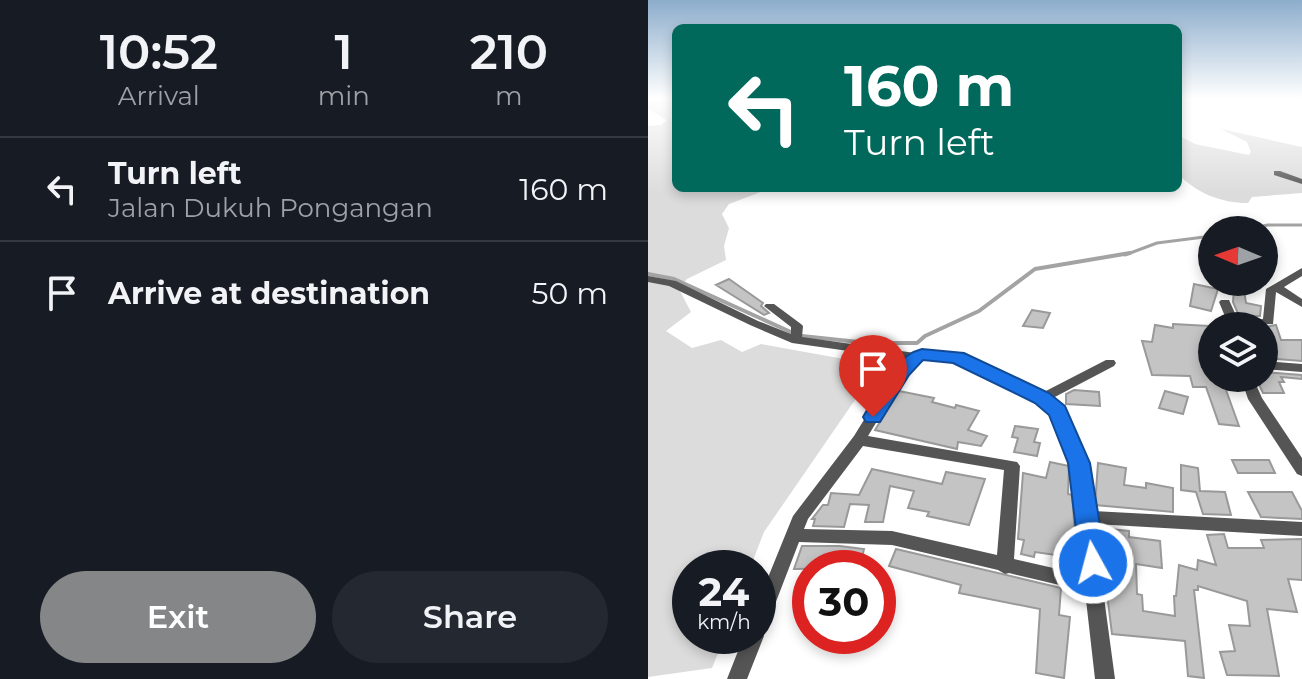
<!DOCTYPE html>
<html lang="en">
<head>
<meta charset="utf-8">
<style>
	:root { --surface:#171b24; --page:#242831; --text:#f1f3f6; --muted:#9ea1a6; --line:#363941; --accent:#858687 }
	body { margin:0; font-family:Montserrat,sans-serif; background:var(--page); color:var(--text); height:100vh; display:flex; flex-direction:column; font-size:30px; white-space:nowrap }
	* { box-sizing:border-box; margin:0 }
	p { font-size:26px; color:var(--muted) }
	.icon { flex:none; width:44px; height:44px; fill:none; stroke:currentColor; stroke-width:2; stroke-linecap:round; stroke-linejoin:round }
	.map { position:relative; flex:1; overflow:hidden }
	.details { display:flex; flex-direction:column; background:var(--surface); width:648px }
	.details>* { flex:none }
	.banner { position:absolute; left:24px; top:24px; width:510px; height:168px; border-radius:12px; box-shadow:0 4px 12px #0003; background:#00695c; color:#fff; overflow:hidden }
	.needle { width:52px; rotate:272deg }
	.fabs { position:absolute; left:550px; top:216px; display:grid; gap:16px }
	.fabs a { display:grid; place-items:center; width:80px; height:80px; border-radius:50%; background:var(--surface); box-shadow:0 4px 12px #0003; font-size:40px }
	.speed { position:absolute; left:24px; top:550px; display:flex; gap:16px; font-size:40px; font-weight:700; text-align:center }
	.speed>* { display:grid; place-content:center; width:104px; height:104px; border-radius:50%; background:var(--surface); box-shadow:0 4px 12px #0003; line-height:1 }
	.speed small { font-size:20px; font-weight:400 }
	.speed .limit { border:12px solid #d22; background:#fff; color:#111 }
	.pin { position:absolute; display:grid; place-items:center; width:68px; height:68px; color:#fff; margin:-82px -34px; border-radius:50% 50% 50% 0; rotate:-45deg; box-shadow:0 0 8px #0007 }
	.pin .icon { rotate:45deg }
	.me { position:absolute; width:88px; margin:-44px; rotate:353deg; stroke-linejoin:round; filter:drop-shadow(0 0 6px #0008) }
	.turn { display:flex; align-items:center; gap:28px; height:168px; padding:0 40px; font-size:36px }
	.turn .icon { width:104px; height:104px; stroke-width:2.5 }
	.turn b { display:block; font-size:56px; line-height:68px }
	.eta { display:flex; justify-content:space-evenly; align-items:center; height:136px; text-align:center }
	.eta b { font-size:48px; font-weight:600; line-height:56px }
	.cta { display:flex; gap:16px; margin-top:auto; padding:16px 40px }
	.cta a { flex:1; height:92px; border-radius:48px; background:var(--accent); color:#fff; font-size:32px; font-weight:600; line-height:92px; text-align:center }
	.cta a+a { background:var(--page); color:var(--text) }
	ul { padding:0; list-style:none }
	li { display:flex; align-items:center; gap:24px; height:104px; padding:0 40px; border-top:2px solid var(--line) }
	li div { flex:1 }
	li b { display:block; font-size:30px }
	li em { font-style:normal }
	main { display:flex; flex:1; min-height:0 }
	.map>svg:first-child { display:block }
	.green { fill:#dcdcdc }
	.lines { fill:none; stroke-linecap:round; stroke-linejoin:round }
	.stream-far1 { stroke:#a3a3a3; stroke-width:3 }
	.stream { stroke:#a3a3a3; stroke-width:4 }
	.building { fill:#c4c4c4; stroke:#999; stroke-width:2 }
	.street { fill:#555; fill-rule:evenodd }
	.route { fill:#1a73e8; stroke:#114b97; stroke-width:2 }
</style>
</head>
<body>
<main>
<section class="details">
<div class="eta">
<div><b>10:52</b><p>Arrival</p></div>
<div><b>1</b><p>min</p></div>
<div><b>210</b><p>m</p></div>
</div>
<ul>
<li><svg class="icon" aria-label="left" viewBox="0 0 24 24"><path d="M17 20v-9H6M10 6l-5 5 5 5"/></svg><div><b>Turn left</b><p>Jalan Dukuh Pongangan</p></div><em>160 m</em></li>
<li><svg class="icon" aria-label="arrive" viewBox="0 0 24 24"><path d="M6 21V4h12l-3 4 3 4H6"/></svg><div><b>Arrive at destination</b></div><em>50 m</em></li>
</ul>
<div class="cta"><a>Exit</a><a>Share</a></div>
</section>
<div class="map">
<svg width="654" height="679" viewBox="0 0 654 679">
	<rect width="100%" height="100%" fill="#fff"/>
	<path class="green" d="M0 98H28V188H123L81 204 74 214 81 228 76 246 78 260 39 279 31 289 43 312 18 331 44 348 73 340 94 352 113 344 224 364 220 381 116 532 102 568H42V636H77L64 668 0 677V126L13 125 19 120 0 109Z
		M573 129 654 147V193L604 197 600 203C572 203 549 193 530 174V135L547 144 601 155 603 152 599 142Z"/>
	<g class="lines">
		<path class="stream-far1" d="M594 230 620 225H654
			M477 255 509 243 564 236"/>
		<path class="stream" d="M0 274 26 279 145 333
			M154 336 220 343H269L277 336 331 311 387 269 482 253"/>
	</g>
	<path class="building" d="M81 279 115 303 113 306 121 313 116 315 68 285Z
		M546 284 570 289 563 311 542 306Z
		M586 289 596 290 598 303 613 306 612 316H591L585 302Z
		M384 310 402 313 395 328 375 326Z
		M525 324 561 326 564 333V378H584L589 390H578L591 426 571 424 558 387H545L542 376 504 375 494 341 504 342 507 325 525 328Z
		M628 325 633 340H654V361L616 358V327Z
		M616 372 654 375V379L633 377 636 382H631L636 393H615L608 378H616Z
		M426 390 451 392 452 406 418 404V394Z
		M251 391 286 398 284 402 307 408 308 405 331 411 320 430 339 436 333 446 310 442 309 449 227 430Z
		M517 391 540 397 535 414 511 408Z
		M367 426 390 429 386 442 392 443 389 456 366 452 370 438 364 437Z
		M584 460H621L627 473H590Z
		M402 462 421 466 420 494 424 495 429 558 387 552 386 557 373 554 376 540 370 539 375 473 398 478Z
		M450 463 478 468 476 485 498 488V483L525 488V512L447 505Z
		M533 465 550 468 552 491 577 492 583 515 555 514 548 492 533 490Z
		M224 469 294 484 298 472 337 479 321 525 279 516 281 512 260 508 266 491 242 486 235 522H217L221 505 202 504 196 527 165 526 167 519H164L175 505H180L183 493 211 495Z
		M600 492H644L654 511V519L613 517Z
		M451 528 481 531V537L512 541 514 568 488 564 489 594 494 595 495 611 527 616 526 596H528L531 565 549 570 550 560 568 565 559 535 576 534 580 548H616L613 540 654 539V580L640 579 649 612 619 609 631 676 579 675 572 652 587 651 581 625 602 626 599 601 550 586V590H546L556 678 540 676 537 641 464 634Z
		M154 546H192L216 549 211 568 146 569Z
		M248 549 413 588 411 615 422 617 416 678 388 673 392 609 311 593 313 585 241 566Z"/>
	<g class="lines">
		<path class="street" d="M626 171H632L654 179V184L626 175Z
			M654 268V276L636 287 654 299V307L628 292 625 324 581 326 571 302 573 300H581L591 322 615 319 618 289Z
			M0 276 28 281 110 321 143 334V327L116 306 118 304H126L153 324 155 326 154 337 267 353 289 350 309 353 394 393 458 360H466L468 363 466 366 403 399C433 422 440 475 445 511L654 522V536L447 524 454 580 457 586 455 590 467 679H447L437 591 361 573 357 574 350 570 244 545 151 542 119 625 117 631 114 632 116 636 99 679H79L96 636H110V602L145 516 206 436 248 368 257 359 144 343 102 325 21 286 0 282ZM289 358 306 360 389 401 404 413 424 463 436 575 366 559 372 466 369 462 220 436 258 373 271 360ZM215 446 356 470 349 555 244 531 156 529 160 519Z
			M616 361 654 364V372L616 369Z
			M593 378H605L614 398 654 458V476L649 474 600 399Z"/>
	</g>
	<linearGradient id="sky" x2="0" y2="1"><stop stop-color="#8cadcc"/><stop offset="0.51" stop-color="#fff"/><stop offset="1" stop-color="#fff" stop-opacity="0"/></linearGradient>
	<rect width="654" height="193" fill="url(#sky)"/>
	<path class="route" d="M274 349 316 353 401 393 417 406 442 463 458 563 454 571 445 574 436 571 432 563 420 463 401 415 387 403 305 363 275 360 261 375 232 422H218L215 417C230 392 245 356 274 349Z"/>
</svg>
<div class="fabs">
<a><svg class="needle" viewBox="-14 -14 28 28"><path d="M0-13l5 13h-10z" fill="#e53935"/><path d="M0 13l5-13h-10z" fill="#9ea1a6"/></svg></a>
<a><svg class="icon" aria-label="layers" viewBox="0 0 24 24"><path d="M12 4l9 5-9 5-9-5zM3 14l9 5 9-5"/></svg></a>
</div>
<div class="speed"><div>24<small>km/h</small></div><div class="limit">30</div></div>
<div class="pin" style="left:225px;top:417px;background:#d93025"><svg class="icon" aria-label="arrive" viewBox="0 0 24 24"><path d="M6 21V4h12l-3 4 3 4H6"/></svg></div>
<svg class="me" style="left:445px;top:563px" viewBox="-20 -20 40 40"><circle r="17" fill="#1a73e8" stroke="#fff" stroke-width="3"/><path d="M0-11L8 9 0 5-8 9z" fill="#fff"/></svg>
<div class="banner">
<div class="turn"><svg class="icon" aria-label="left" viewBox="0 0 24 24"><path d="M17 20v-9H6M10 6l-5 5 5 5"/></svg><div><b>160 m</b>Turn left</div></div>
</div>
</div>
</main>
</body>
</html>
